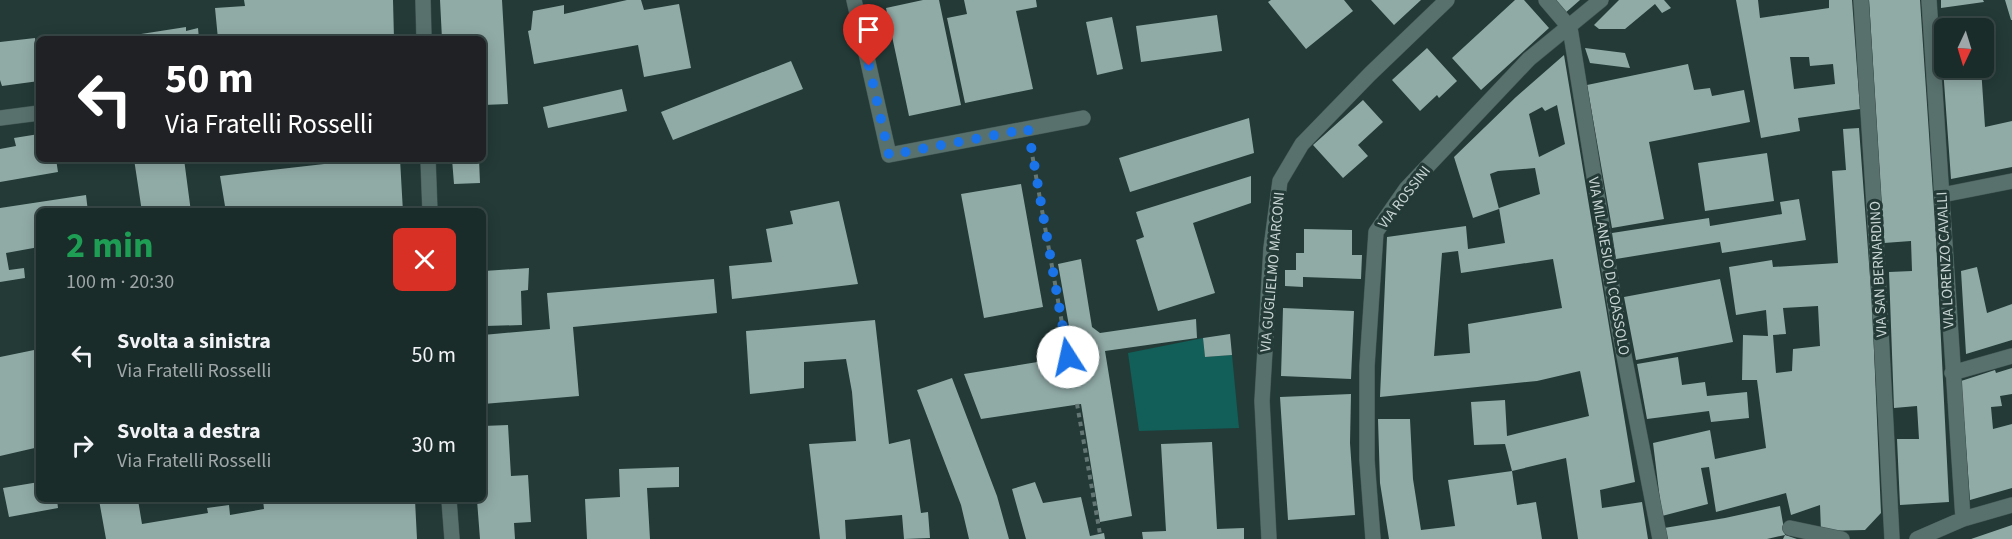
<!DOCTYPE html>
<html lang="it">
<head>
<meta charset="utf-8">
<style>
	:root { --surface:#1a2c29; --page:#273835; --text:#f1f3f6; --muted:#9fa7a8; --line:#384846 }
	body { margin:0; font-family:"Source Sans 3",sans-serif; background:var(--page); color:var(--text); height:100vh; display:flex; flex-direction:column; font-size:22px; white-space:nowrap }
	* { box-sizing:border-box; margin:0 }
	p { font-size:20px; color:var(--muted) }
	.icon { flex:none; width:33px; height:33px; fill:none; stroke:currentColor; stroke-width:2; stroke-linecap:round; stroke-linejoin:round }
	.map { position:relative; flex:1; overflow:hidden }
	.drawer { position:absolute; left:36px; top:208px; width:450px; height:294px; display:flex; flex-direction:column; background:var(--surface); border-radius:9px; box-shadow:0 3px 15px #0003,0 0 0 2px var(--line) }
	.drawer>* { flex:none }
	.banner { position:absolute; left:36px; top:36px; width:450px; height:126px; border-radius:9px; box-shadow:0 3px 15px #0003,0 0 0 2px var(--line); background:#202124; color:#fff; overflow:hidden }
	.needle { width:39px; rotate:184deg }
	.buttons { position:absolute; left:1934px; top:18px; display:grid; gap:12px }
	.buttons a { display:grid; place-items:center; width:60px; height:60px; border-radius:9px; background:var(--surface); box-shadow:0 3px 15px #0003,0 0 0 2px var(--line); font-size:30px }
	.pin { position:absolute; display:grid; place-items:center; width:51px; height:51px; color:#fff; margin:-62px -26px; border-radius:50% 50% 50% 0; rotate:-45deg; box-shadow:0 0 6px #0007 }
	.pin .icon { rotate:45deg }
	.me { position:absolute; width:66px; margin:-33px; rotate:350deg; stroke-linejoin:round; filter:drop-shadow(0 0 4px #0008) }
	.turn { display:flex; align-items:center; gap:21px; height:126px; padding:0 30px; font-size:27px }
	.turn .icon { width:78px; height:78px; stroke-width:2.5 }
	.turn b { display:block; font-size:42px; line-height:51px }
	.round { display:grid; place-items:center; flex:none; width:63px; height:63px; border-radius:9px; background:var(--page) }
	.overview { display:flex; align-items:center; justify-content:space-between; height:102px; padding:0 30px }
	h1 { font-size:36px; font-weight:700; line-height:45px; color:#1e9e55 }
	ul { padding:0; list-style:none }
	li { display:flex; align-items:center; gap:18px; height:90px; padding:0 30px }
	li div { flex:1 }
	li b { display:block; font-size:22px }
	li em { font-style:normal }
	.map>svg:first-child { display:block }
	.green { fill:#115f58 }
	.building { fill:#90aaa6; fill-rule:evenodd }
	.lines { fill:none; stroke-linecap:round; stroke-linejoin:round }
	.minor-casing { stroke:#435755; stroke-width:16 }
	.path { stroke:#647774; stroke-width:4; stroke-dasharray:4.5 4.5; stroke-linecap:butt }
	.minor { stroke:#58716d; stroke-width:15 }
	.route { stroke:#1a73e8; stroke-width:10; stroke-dasharray:0 18 }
	.labels { text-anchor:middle; stroke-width:6; stroke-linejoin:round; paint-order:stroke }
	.street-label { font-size:15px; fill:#c8d5d3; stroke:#233a37 }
</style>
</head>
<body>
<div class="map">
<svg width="2012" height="539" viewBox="0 0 2012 539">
	<rect width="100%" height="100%" fill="#233a37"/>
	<path class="green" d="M1203 338 1205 357 1232 355 1239 428 1139 431 1128 353Z"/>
	<path class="building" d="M244 0H393L394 39H218L215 8 245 6Z
		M440 0H502L508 104 483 105V39H442Z
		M627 0H641L644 10 679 4 691 68 644 77 638 45 534 64 528 31 531 30 533 11 564 5V14Z
		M923 0H939L961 105 909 116 886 8Z
		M964 0H1036L1037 7 1016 11 1033 89 965 103 947 18 967 14Z
		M1271 0H1344L1353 11 1306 49 1268 2Z
		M1371 0H1421L1394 25Z
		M1515 0H1524L1549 28 1481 90 1452 58Z
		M1553 0H1580L1564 14Z
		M1619 0H1664L1671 8 1662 13 1655 4 1625 29H1599L1594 25Z
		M1736 0H1758L1760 18 1829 8V0H1852L1860 109 1798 118 1800 131 1761 138ZM1790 57H1809L1810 66 1833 64 1835 84 1794 89Z
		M1869 0H1920L1936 239 1949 502 1900 505 1897 439H1919L1917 406 1894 408 1889 272 1912 271 1911 241 1884 243Z
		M1941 0H1983L1984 2 1941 8Z
		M2005 0H2012V20H2011Z
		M1217 15 1222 51 1141 62 1136 26Z
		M1112 17 1123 69 1097 75 1086 22Z
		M186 27V31L198 28 199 39H109Z
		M35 38 36 47H39V81L2 86 0 80V42Z
		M1427 48 1457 81 1439 98 1437 95 1420 111 1392 80Z
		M1585 48 1625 53 1630 68 1590 63Z
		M1564 55 1635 482 1600 490 1602 508 1642 502 1648 539H1578L1566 458 1512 471 1505 444 1474 445 1471 402 1505 400 1507 436 1589 416 1580 371 1537 381 1380 397 1387 237 1466 226 1468 249 1505 243 1499 208 1540 194 1535 168 1498 171 1490 174 1499 209 1473 218 1454 157 1516 97ZM1557 105 1565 144 1539 157 1529 114 1542 107 1545 111ZM1458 251 1461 273 1553 259 1562 308 1468 324 1470 353 1434 356 1442 253Z
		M791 61 803 89 673 140 661 112Z
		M1688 64 1694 90 1710 88 1712 96 1744 90 1750 122 1649 142 1664 219 1612 228 1587 85Z
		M1943 68H1981L1985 127 2012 121V167L1951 179Z
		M622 89 627 111 548 128 543 107Z
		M1363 100 1383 122 1358 145 1368 156 1343 178 1313 145Z
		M1249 118 1254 153 1130 192 1119 158Z
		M1859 128 1872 304 1881 513 1865 530 1821 531 1820 505 1791 515 1786 493 1716 512 1709 467 1701 468 1708 504 1662 516 1653 443 1710 430 1715 459 1766 448 1757 380H1742L1743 335 1768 336 1766 310 1736 315 1729 267 1772 260 1773 267 1838 263 1832 171 1846 170 1843 129ZM1818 306 1820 346 1793 349 1792 371 1776 373 1773 335 1786 334 1783 308Z
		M39 134V159H56L58 172 0 182V149L16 146 14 138Z
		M1767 153 1774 201 1705 211 1698 163Z
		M134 159H184L191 212H142Z
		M368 159H400L403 212H226L220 176Z
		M452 159H479L480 183 454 184Z
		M1251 176V203L1193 223 1215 293 1158 311 1136 240 1144 237 1136 212Z
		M1021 184 1043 307 984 318 961 194Z
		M86 195 88 212H39V247L6 253 9 270 24 268 25 278 0 282V208Z
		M1799 199 1806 240 1722 253 1720 242 1616 259 1612 233 1709 218 1710 226 1782 214 1780 202Z
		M839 201 858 284 732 299 729 266 772 262 766 229 793 224 790 211Z
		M1304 229 1352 230V255H1362L1361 279 1303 277V287L1285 286V270H1296V253H1304Z
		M1081 259 1092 327 1100 333 1196 319 1197 338 1105 351 1132 516 1100 522 1081 404 981 419 964 374 1068 357 1075 360 1058 264Z
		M1977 267 1987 313 2012 304V340L1966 354 1961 271Z
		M529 268 528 290 521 291 522 325 485 326V316H483L484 271Z
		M714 279 717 313 573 327 579 396 483 404V335L550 329 547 293Z
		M1720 279 1733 342 1636 360 1624 297Z
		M1283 308 1354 311 1351 379 1281 376Z
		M875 320 889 444 910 439 921 513 928 512 930 538 904 539 902 515 845 520 846 539H820L809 444 856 441 852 392 846 359 804 362V388L750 394 746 331Z
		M1230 334 1232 355 1205 357 1203 338Z
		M39 349V447L0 456V357Z
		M1678 357 1682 385 1705 382 1707 396 1747 392 1749 418 1711 422 1709 411 1647 419 1637 364Z
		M2012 368V394L2000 396 2002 406 1991 407 1993 429 2012 424V488L1970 500 1961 381 1995 370 1996 373Z
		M952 378 997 496 1009 539H969L961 505 917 390Z
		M1351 394 1350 443 1355 515 1288 520 1280 397Z
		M1378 419H1410L1413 479 1421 530 1455 526 1448 480 1512 471 1517 505 1536 502 1542 539H1389L1380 483Z
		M508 425 511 476 528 475 531 522 514 523 515 539H480L477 500H483V426Z
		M1212 442 1217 529 1244 528V539H1143L1142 532 1166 531 1161 444Z
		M679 467V487L647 488 650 539H587L585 499 620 497 619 469Z
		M39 482V500H57L58 508 9 517 3 488Z
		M1035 482 1043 503 1081 497 1090 536 1104 533 1105 539H1026L1012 489Z
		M99 500H138L142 524 208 513 207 508 229 505 230 515 264 509 263 500H300V504L325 500H415L417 539H106Z
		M1780 506 1785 535 1797 539H1783L1785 535 1767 539H1666L1664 528 1725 518Z
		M2012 525V539H1971Z"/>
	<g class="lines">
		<defs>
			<path id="minor" d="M423 0 424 39
				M854 0 889 155 1083 118
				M1546 0 1570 28 1619 330 1660 539
				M1861 0 1876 237 1892 539
				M1929 0 1963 519
				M0 118 39 113
				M428 159 430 212
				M1942 195 2012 181
				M1952 373 2012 356
				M449 500 452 539
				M1790 528 1842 539
				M1269 539 1262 401 1271 248 1280 181 1302 144 1370 74 1447 0
				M1373 539 1367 460V366L1376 232 1406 189 1529 59 1601 0
				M1917 539 1963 519 2012 505"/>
		</defs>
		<use href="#minor" class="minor-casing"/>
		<path class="path" d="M1031 148 1068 357
			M1077 404 1100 534"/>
		<use href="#minor" class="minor"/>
	</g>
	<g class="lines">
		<path class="route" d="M869 66 889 155 1028 129 1068 357"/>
	</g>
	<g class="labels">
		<g class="street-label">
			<text transform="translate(1404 197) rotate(-52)" y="5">VIA ROSSINI</text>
			<text transform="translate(1945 260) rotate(-93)" y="5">VIA LORENZO CAVALLI</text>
			<text transform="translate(1609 266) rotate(80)" y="5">VIA MILANESIO DI COASSOLO</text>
			<text transform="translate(1878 269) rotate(-93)" y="5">VIA SAN BERNARDINO</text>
			<text transform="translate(1272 272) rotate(-85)" y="5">VIA GUGLIELMO MARCONI</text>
		</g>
	</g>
</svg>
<div class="buttons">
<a><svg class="needle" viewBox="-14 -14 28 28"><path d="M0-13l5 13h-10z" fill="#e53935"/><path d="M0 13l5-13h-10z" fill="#9fa7a8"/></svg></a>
</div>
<div class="pin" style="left:869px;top:66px;background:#d93025"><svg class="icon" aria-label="arrive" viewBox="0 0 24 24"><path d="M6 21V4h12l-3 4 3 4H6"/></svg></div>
<svg class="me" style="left:1068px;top:357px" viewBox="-20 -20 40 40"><circle r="19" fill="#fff"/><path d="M0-13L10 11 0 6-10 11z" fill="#1a73e8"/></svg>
<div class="banner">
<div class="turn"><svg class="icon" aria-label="left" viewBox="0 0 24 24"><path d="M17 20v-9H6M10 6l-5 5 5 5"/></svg><div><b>50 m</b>Via Fratelli Rosselli</div></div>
</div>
<section class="drawer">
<div class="overview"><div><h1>2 min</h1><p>100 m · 20:30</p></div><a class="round" style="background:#d93025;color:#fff"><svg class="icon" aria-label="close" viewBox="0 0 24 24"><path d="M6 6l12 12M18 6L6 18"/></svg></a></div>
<ul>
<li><svg class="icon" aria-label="left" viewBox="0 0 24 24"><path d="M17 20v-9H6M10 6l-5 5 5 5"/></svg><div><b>Svolta a sinistra</b><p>Via Fratelli Rosselli</p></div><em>50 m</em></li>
<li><svg class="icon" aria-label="right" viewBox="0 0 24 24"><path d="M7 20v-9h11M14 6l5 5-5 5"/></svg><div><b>Svolta a destra</b><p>Via Fratelli Rosselli</p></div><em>30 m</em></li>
</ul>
</section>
</div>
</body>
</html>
